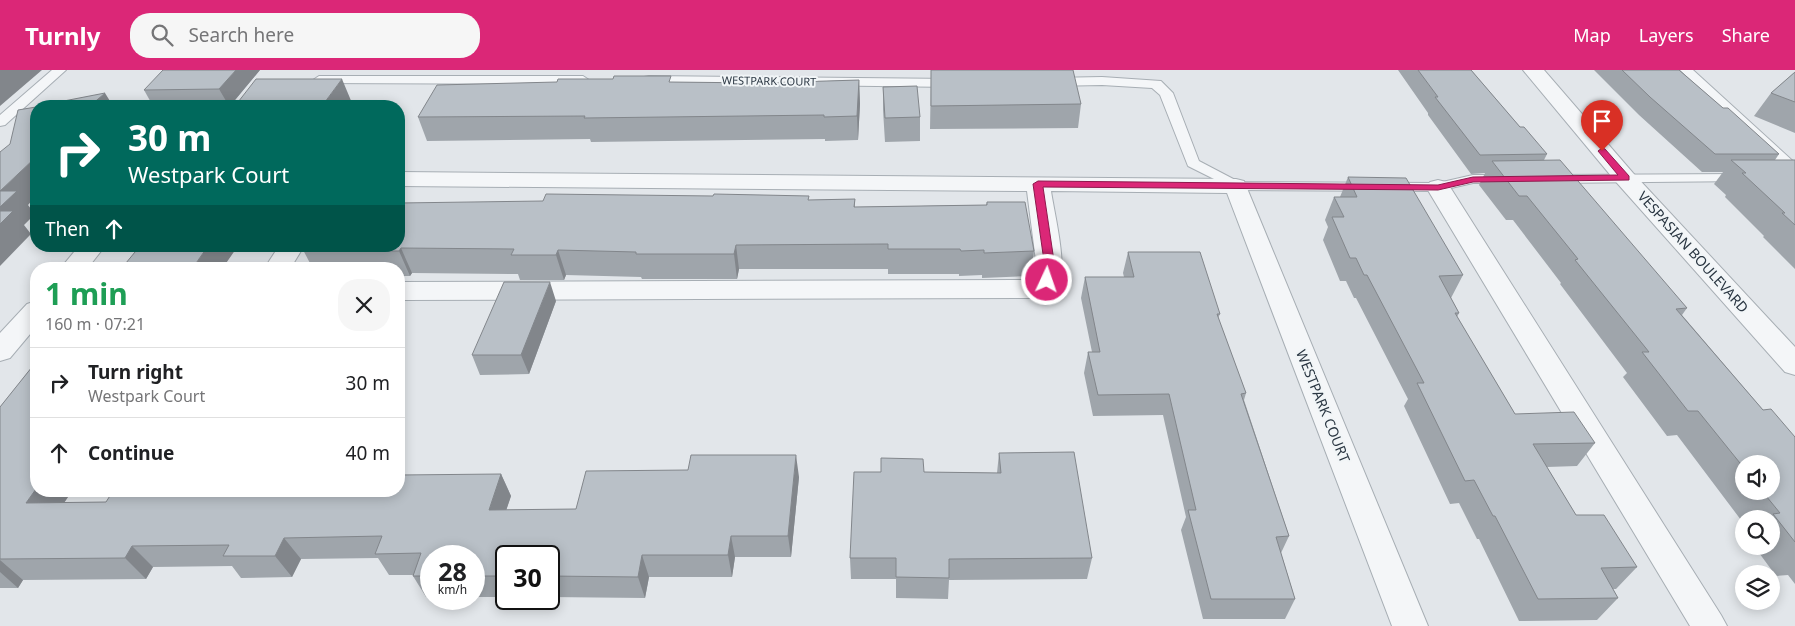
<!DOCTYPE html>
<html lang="en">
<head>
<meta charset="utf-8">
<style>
	:root { --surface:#fff; --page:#f6f6f6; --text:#202124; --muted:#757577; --line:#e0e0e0; --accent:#db2777 }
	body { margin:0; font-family:"Noto Sans",sans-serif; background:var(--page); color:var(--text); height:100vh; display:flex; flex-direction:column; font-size:19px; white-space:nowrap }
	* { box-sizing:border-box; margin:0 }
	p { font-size:16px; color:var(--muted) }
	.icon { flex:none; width:28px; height:28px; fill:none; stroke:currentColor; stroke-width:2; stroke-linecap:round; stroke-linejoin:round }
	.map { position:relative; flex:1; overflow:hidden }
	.side { position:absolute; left:30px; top:192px; width:375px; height:235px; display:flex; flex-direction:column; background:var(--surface); border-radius:20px; box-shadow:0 2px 12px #0003 }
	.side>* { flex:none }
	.banner { position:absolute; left:30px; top:30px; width:375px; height:152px; border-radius:20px; box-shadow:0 2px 12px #0003; background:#00695c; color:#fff; overflow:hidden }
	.buttons { position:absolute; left:1735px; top:385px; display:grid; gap:10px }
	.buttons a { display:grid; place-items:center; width:45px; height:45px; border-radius:50%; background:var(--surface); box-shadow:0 2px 12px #0003; font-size:25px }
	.speed { position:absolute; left:420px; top:475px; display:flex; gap:10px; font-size:25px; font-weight:700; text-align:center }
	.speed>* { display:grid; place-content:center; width:65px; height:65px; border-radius:50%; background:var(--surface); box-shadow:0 2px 12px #0003; line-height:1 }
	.speed small { font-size:12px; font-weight:400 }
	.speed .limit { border:2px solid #111; border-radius:8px; background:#fff; color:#111 }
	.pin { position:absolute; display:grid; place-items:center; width:42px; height:42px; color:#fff; margin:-51px -21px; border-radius:50% 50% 50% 0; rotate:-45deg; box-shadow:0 0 5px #0007 }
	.pin .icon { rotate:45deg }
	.me { position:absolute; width:55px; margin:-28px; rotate:3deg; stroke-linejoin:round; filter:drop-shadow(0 0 4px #0008) }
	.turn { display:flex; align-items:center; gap:18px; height:105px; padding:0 15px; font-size:22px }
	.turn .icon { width:65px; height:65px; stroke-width:2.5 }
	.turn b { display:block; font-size:35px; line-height:42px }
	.then { display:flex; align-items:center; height:48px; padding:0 15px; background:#0003; gap:10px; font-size:19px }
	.round { display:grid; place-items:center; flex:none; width:52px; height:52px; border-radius:20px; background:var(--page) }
	.overview { display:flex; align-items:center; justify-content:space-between; height:85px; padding:0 15px }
	h1 { font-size:30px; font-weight:700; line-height:38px; color:#1e9e55 }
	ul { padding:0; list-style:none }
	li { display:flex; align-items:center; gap:15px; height:70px; padding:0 15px; border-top:1px solid var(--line) }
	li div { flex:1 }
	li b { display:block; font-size:19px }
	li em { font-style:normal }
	header { display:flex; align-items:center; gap:30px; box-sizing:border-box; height:70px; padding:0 25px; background:var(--accent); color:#fff }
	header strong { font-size:24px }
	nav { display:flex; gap:28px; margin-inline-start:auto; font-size:18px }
	.search { width:350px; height:45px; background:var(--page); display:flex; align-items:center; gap:12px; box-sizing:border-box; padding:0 18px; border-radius:20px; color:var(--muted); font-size:19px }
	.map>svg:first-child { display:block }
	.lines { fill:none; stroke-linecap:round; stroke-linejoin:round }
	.service-casing { stroke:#a7aeb4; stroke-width:2 }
	.minor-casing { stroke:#a7aeb4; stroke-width:2 }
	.service { fill:#f4f6f8; fill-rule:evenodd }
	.minor { fill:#f4f6f8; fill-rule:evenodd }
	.wall { fill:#9fa5ab; fill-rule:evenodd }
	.shaded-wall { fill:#82868b }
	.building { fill:#b9c0c7; stroke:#82868b }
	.route { fill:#db2777; stroke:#8e194d }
	.labels { text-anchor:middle; stroke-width:4; stroke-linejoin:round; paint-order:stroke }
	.far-street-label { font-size:11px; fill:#2a3642; stroke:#f1f5f7 }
	.street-label { font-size:14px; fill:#2a3642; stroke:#f1f5f7 }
</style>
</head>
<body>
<header>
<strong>Turnly</strong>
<div class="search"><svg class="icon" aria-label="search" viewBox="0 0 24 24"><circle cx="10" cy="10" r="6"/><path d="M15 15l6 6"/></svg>Search here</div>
<nav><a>Map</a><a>Layers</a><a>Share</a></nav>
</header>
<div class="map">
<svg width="1795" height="556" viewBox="0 0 1795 556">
	<rect width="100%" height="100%" fill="#e2e6ea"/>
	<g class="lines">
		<defs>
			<path id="service" d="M52 0H66L5 55 0 56V45Z
				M1680 0H1693L1795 93V105L1790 104Z
				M319 6H583L589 10 583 14 314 13 313 10Z
				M649 6 953 9 959 13 953 17 644 13 643 10 644 7Z
				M1102 7 1161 11 1173 23 1199 91 1239 112 1438 113 1473 105H1505L1510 106 1512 109 1510 112 1505 113H1473L1438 121 1236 120 1188 96 1160 25 1152 18 1102 15 1051 16 1045 12 1051 8Z
				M1742 104 1747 105 1749 108 1747 111 1553 113 1548 112 1546 109 1548 106 1553 105Z"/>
			<path id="minor" d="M1523 0H1544L1633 103 1795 277V305L1785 302 1617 113Z
				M399 102 1236 109 1244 111 1428 556H1392L1227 123 1051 121C1054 142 1067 193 1059 211 1056 220 1043 225 1034 228L399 230V212L1029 210 1035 206 1036 191 1027 121 399 116Z
				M1438 110 1446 112 1450 117 1721 545 1727 556H1690L1426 117 1430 112Z
				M79 176H105L87 199H60Z
				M279 176H304L290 199H264Z
				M36 231V257L10 288 0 291V263L27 234Z"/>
		</defs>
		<use href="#service" class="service-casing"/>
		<use href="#minor" class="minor-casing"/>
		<use href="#service" class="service"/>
		<use href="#minor" class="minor"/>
	</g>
	<path class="wall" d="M260 0 230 36H153L144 20Z
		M931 0 1081 34 1078 58 930 59Z
		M1398 0H1471L1520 57 1547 84 1544 90 1687 238 1682 245 1763 340 1795 367V514L1788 505 1776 506 1754 476H1771V449H1744V454L1677 365 1667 366 1623 307 1627 303 1560 214 1561 213 1513 150H1506L1479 115 1485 103 1471 104 1428 45V43ZM1744 394 1771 421H1744Z
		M1594 0H1679L1723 38 1779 84 1775 90H1795V199L1763 167 1764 166 1725 127 1726 125 1714 114 1723 102H1702L1639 45Z
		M1795 2V63L1754 46 1771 23Z
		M859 10 860 34 858 70 825 71V69L591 72 590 69 427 71 418 47 672 12 761 13Z
		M883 17 920 47V71L885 72 883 40Z
		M1348 107 1463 205 1451 228 1459 243 1457 247 1515 344 1595 373 1577 396 1547 397 1576 445 1637 497 1616 519H1613L1618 528 1597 550 1519 551 1479 469H1477L1459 433 1450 434 1404 336 1408 329 1356 228H1354L1346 211H1340L1323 170 1328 157 1325 150 1334 127H1340Z
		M855 129V137L986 135 987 132 1034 181 1031 206 982 208V205L959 206V204H888V199H739L737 209H642L641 207 566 205 564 210H520L518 204 412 203 410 206H399V199H336V197H312L301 176H399L809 130Z
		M1128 182 1220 244 1218 248 1246 323 1244 330 1289 466 1281 483 1295 529 1285 549H1203L1181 460 1186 447 1163 345 1093 346 1084 303 1088 282H1092L1081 228 1085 207H1124L1123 203Z
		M556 231 529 304 480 305 472 285Z
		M36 286V421H72L64 433 106 432 501 404 511 426 506 440 576 439 799 407 791 487H735L732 507H649L645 528 549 527V486H506V527H474V486H431V527H426L413 506V505H389L378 488 301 489 292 507 241 508 232 496 153 497 146 509 23 510 18 518H0V337L36 292 34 289Z
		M999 383 1092 488 1087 509 949 510 948 529 896 528V509H851L850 488 924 402 997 403Z"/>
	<path class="shaded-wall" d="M0 0H42L0 36Z
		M236 0H260L230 36H229L219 19Z
		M342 9 352 33 349 36H322Z
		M859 10 860 34 858 70 857 46Z
		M105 23 113 36H90Z
		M36 87V126L28 135 35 144 24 155 31 164 0 196V121Z
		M736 175 739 199 737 209 734 184Z
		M208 176H238L222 199H192Z
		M401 178 412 203 410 206 399 181Z
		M558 180 566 205 564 210 556 185Z
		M550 212 556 231 529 304 521 285Z
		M796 385 799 407 791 487 788 466Z
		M501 404 511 426 499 462 489 440Z
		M36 419V421H72L49 455 26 433Z
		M731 466 735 487 732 507 728 485Z
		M284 468 301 489 292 507 275 486Z
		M132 476 153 497 146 509 125 488Z
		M642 485 649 507 645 528 638 507Z
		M0 490 23 510 18 518 0 502Z"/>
	<path class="building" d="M163 0H236L219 19 144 20Z
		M931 0H1073L1081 34 931 36Z
		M1418 0H1471L1520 57H1524L1547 84 1480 85 1435 27H1438Z
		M1622 0H1679L1723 38H1728L1779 84H1715L1650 27Z
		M1795 2V32L1771 23Z
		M614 6H671L669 12 761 13 859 10 857 46 824 47V45L584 48 585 46 418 47 437 15 557 12 558 9H613Z
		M256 9H342L322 36H235Z
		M917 16 920 47 885 48 883 17Z
		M105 23 90 36H38Z
		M36 37V87L0 121V82L10 74 18 40Z
		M1560 90 1687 238 1676 239 1763 340 1771 339 1795 367V472L1773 444 1780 443 1762 421H1771V394H1744V398L1698 341H1688L1642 282H1649L1575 190 1578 189 1527 126H1519L1492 91Z
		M1731 90H1795V155L1782 143H1785L1742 103H1746Z
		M1348 107 1406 108 1463 205 1439 206 1459 243H1455L1515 344 1574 342 1595 373 1533 374 1576 445H1604L1637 497 1601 498 1618 528 1538 529 1495 446H1493L1474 410 1465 411 1417 313H1424L1367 205H1364L1356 188H1350L1332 147H1344L1334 127H1357Z
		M0 121H17L0 137Z
		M546 124 713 126 714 124 809 126 808 130 855 129 854 137 987 135V132H1025L1034 181 984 183V180L961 181 960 179H888V174H883L736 175 734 184H636V182L558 180 556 185H511L514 179 401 178 399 181H327L331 176H399V133L543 131Z
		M0 141H13L0 154Z
		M140 176H208L192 199H121Z
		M1128 182H1200L1220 244H1217L1246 323 1241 324 1289 466 1276 467 1295 529H1211L1188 440H1196L1169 324 1098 325 1088 282H1100L1085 207H1134Z
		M504 212H550L521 285H472Z
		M36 292V419L26 433 106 432 113 421H399V405L501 404 489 440 576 439 586 401 688 400 691 385H796L788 466H731L728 485H642L638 507 549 506V486H506V506H474V486H431V506H413L421 483 375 484 382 466 284 468 275 486H223L229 475 132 476 125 488 0 489V337Z
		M1074 382 1092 488 949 489V508L896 507V488H850L854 402H881V388L923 389 924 402 1001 403 999 383Z"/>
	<path class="route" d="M1602 78 1605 79 1629 106V110L1473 112 1438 120 1043 117 1054 191 1051 213H1043L1042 210 1044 191 1033 114 1038 111 1438 115 1473 107 1618 105 1598 81Z"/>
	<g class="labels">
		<g class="far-street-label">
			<text transform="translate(769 11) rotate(1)" y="4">WESTPARK COURT</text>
		</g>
		<g class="street-label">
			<text transform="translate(1693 182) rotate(48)" y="5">VESPASIAN BOULEVARD</text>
			<text transform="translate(1323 336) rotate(68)" y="5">WESTPARK COURT</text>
		</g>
	</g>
</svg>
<div class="buttons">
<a><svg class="icon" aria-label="sound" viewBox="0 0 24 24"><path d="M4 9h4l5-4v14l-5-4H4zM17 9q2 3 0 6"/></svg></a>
<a><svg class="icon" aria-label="search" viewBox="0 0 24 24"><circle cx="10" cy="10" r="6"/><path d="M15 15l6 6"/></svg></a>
<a><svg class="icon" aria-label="layers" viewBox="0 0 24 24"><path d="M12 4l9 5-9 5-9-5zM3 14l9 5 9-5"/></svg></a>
</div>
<div class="speed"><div>28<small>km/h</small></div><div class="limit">30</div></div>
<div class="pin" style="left:1602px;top:81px;background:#d93025"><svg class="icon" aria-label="arrive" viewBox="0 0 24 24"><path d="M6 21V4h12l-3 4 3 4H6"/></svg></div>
<svg class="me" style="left:1047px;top:210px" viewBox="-20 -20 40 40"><circle r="17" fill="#db2777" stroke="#fff" stroke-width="3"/><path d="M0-11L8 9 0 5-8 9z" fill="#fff"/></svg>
<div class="banner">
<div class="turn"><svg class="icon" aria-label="right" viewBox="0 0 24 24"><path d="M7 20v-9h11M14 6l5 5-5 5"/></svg><div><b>30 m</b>Westpark Court</div></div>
<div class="then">Then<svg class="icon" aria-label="ahead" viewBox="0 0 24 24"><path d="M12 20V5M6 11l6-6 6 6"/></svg></div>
</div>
<section class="side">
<div class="overview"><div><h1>1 min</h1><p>160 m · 07:21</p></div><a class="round"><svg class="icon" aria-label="close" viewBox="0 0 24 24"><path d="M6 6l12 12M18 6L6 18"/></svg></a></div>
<ul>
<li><svg class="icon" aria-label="right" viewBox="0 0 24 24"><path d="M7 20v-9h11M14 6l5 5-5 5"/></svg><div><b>Turn right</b><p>Westpark Court</p></div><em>30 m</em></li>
<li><svg class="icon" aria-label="ahead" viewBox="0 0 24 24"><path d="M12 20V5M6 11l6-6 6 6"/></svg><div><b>Continue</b></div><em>40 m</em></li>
</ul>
</section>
</div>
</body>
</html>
